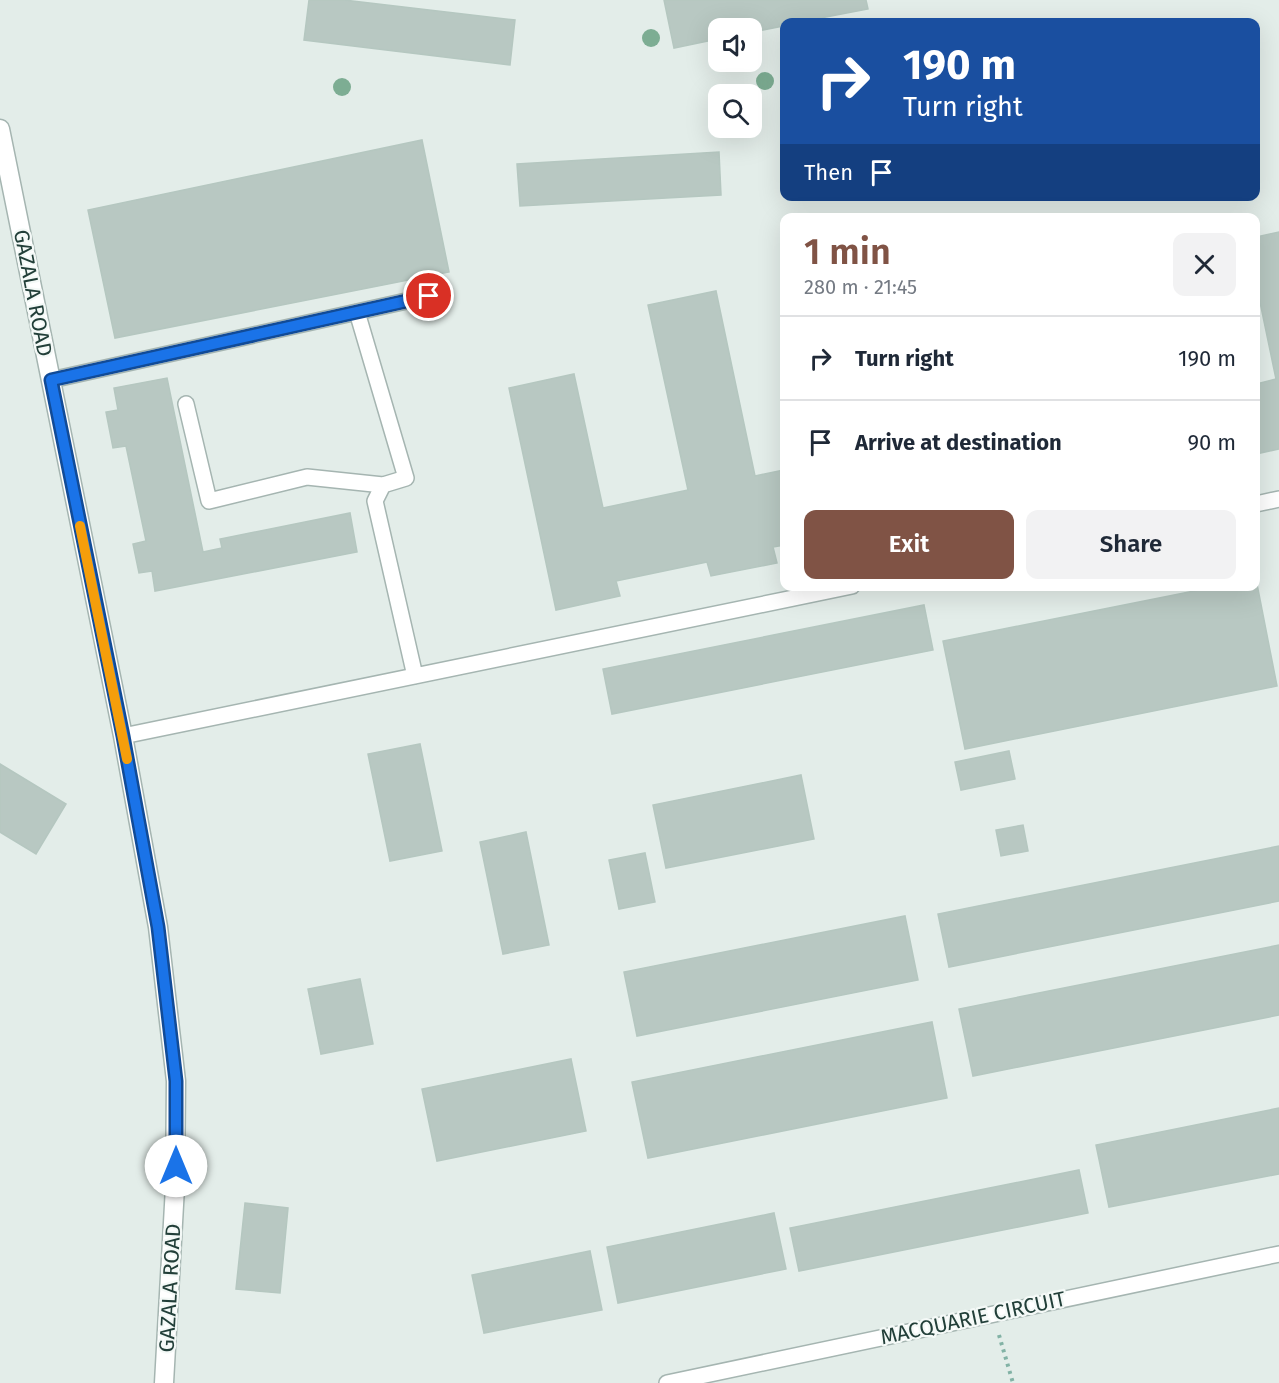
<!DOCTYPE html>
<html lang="en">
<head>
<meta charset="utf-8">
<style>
	:root { --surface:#fff; --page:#f2f2f3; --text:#1f2937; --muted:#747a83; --line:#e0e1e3; --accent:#805345 }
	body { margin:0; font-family:"Fira Sans",sans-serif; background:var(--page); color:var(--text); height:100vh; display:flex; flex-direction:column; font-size:22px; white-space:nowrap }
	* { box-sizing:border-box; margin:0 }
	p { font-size:20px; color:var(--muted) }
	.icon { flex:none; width:33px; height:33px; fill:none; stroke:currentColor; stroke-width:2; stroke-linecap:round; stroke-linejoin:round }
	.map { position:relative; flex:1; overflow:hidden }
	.drawer { position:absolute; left:780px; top:213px; width:480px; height:378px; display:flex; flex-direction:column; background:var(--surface); border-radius:12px; box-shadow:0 6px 24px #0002 }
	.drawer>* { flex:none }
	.guide { position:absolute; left:780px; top:18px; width:480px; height:183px; border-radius:12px; box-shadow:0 6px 24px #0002; background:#1a4fa0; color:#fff; overflow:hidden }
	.buttons { position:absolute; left:708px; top:18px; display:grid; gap:12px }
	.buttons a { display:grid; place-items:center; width:54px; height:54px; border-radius:12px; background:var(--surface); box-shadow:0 6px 24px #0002; font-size:30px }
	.pin { position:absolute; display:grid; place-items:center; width:51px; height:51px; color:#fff; margin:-26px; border:3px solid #fff; border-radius:50%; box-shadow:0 2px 6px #0007 }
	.me { position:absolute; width:66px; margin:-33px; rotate:0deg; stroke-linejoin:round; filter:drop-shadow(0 0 4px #0008) }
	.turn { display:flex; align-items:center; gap:21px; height:126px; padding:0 24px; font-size:27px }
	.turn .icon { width:78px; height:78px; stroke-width:2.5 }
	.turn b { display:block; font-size:42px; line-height:51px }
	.then { display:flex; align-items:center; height:57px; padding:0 24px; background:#0003; gap:12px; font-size:22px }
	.round { display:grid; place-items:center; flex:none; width:63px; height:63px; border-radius:12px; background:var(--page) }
	.headline { display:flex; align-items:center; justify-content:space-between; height:102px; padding:0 24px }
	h1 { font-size:36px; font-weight:600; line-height:45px; color:var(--accent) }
	.button { display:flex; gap:12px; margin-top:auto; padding:12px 24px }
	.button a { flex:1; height:69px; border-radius:12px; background:var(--accent); color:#fff; font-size:24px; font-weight:600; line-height:69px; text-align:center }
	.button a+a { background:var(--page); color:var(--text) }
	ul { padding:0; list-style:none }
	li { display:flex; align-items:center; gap:18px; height:84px; padding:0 24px; border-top:2px solid var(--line) }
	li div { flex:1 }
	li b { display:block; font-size:22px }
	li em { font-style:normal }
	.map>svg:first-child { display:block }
	.building { fill:#b8c8c2; stroke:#b5c7c0; stroke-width:1.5 }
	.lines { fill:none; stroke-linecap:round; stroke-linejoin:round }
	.lane-casing { stroke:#a5b5b1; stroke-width:18 }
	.street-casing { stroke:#a5b5b1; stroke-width:21 }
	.path { stroke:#82b2a5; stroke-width:4; stroke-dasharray:3 4.5; stroke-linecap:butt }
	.lane { stroke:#fff; stroke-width:15 }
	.street { stroke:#fff; stroke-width:18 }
	.tree { fill:#7dad93 }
	.route-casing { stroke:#114b97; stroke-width:15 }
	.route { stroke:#1a73e8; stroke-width:10 }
	.slow { stroke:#f59e0b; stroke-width:10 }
	.labels { text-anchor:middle; stroke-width:4.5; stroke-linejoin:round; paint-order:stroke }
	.street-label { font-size:21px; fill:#223f39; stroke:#f4f9f7 }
</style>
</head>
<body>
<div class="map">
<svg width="1279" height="1383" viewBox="0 0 1279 1383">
	<rect width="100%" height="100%" fill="#e3ede9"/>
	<path class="building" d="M309 0H344L515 20 510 65 304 40Z
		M664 0H866L868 9 800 22H784V26L752 32V28H718V39L674 48Z
		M422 140 449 272 115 338 88 210Z
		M719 152 721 195 520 206 517 164Z
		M1279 232V449L1256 454V384L1276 379 1256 283V237Z
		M716 291 755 476 784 470V545L773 547 777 563 711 576 707 562 616 581 620 596 556 610 509 388 574 374 603 508 688 490 648 305Z
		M167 378 203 552 222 548 220 539 350 513 357 552 155 591 152 571 139 573 133 544 146 541 126 446 113 448 106 412 118 410 114 388Z
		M1256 579 1277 686 965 749 943 641 1219 586H1256Z
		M924 605 933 650 612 714 603 669Z
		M420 744 442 851 390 861 368 754Z
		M1009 751 1015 779 961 790 955 762Z
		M0 764 66 804 36 854 0 832Z
		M801 775 814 839 666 868 653 805Z
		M1023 825 1028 851 1001 856 996 830Z
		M526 832 549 945 503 954 480 842Z
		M1279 846V901L949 967 938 914Z
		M645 853 655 902 619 909 609 860Z
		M905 916 918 980 637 1036 624 972Z
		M1279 945V1015L973 1076 959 1009Z
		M360 979 373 1044 321 1054 308 989Z
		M932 1022 947 1098 648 1158 632 1082Z
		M571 1059 586 1131 437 1161 422 1089Z
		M1279 1108V1174L1109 1207 1096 1145Z
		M1079 1170 1088 1213 799 1271 790 1228Z
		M245 1203 288 1208 280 1293 236 1289Z
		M774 1213 786 1269 618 1303 607 1247Z
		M590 1251 602 1310 484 1333 472 1275Z"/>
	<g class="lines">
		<defs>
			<path id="lane" d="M357 312 406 478 383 485 375 501 415 676
				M51 380 429 296
				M186 404 209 501 307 477 383 485
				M1256 504 1279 499
				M123 736 852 586
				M667 1383 1279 1254"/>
			<path id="street" d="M0 129 123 736 158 927 176 1081 175 1187 164 1383"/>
		</defs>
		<use href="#lane" class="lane-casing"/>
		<use href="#street" class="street-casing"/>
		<path class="path" d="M999 1335 1013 1383"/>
		<use href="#lane" class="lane"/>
		<use href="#street" class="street"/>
	</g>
	<g class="tree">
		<circle cx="651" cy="38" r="9"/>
		<circle cx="765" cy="81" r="9"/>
		<circle cx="342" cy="87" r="9"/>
	</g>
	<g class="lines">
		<defs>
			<path id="route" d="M176 1166V1081L158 927 123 736 51 380 429 296"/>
		</defs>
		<use href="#route" class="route-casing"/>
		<use href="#route" class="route"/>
		<path class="slow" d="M80 526 127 759"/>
	</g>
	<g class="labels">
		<g class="street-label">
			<text transform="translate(33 293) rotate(79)" y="7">GAZALA ROAD</text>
			<text transform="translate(170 1288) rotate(-87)" y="7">GAZALA ROAD</text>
			<text transform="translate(973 1318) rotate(-12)" y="7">MACQUARIE CIRCUIT</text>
		</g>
	</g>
</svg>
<div class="buttons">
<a><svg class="icon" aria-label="sound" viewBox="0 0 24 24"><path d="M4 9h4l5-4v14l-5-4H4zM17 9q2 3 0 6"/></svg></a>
<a><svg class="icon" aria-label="search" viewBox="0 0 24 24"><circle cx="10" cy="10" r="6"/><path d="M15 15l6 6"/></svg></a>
</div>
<div class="pin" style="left:429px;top:296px;background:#d93025"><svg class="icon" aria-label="arrive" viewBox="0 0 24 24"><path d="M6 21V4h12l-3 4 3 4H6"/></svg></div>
<svg class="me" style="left:176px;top:1166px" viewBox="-20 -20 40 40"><circle r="19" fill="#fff"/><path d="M0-13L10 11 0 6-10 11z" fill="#1a73e8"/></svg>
<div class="guide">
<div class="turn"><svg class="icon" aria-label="right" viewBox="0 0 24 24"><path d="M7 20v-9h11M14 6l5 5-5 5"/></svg><div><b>190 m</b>Turn right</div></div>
<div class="then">Then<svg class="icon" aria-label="arrive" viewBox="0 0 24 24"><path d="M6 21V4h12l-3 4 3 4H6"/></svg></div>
</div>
<section class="drawer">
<div class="headline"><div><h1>1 min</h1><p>280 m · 21:45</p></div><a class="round"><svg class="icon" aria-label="close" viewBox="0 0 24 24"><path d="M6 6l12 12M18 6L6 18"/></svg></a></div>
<ul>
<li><svg class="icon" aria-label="right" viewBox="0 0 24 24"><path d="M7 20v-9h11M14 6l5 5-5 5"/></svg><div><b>Turn right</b></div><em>190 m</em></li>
<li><svg class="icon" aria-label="arrive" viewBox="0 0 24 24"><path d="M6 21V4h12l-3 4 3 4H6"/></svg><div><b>Arrive at destination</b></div><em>90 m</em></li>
</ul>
<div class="button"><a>Exit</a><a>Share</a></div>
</section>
</div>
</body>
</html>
